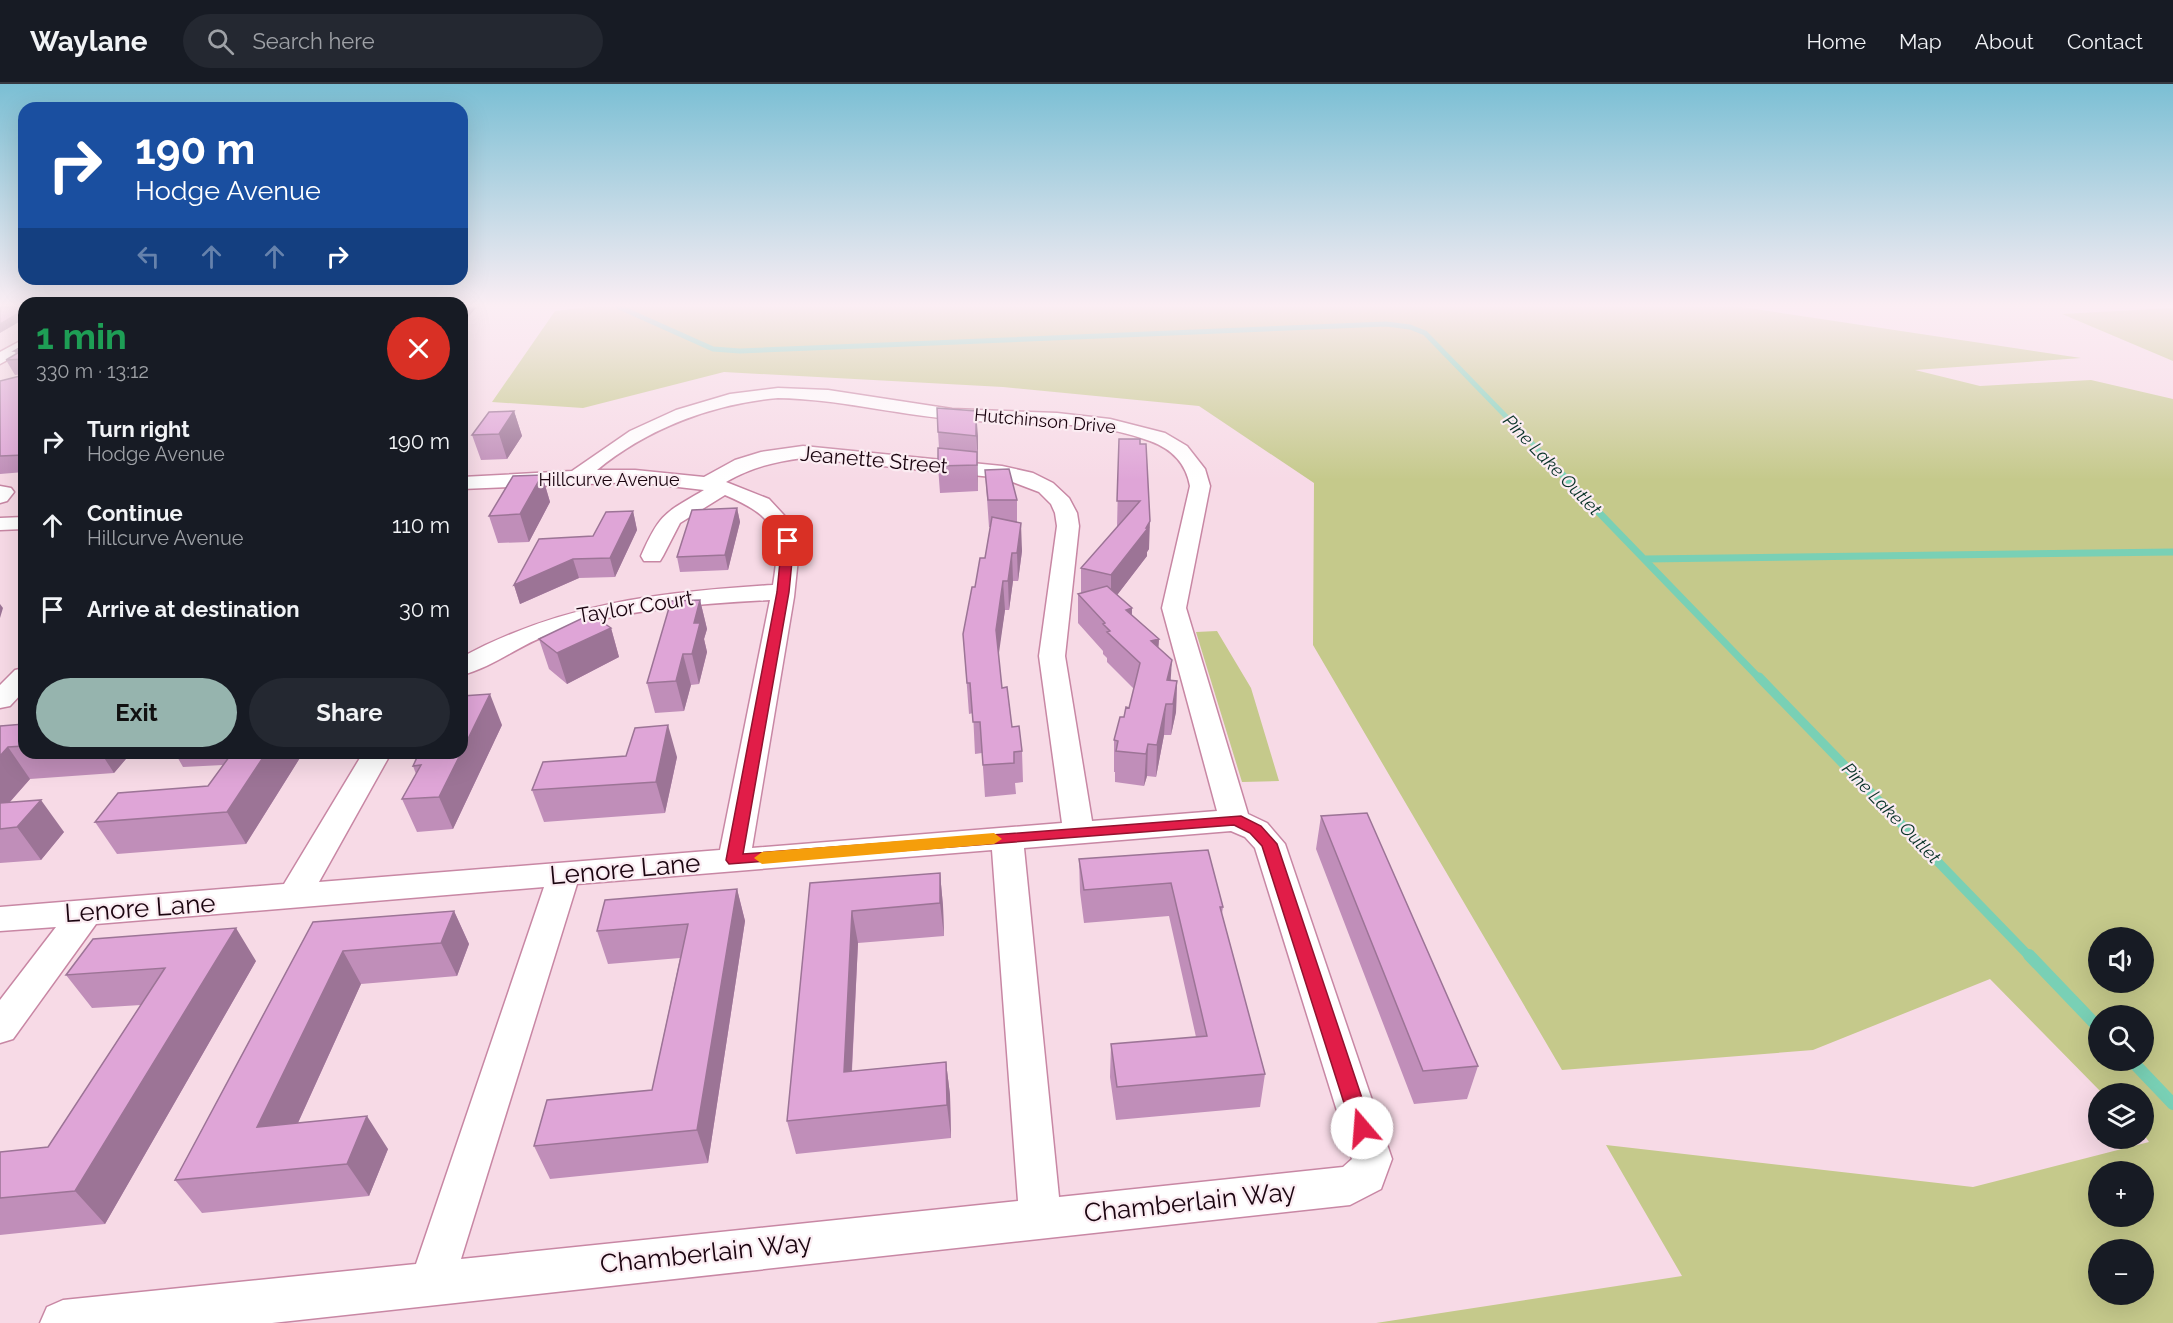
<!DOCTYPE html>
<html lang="en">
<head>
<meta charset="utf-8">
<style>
	:root { --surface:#171b24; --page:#242831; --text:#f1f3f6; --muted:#9ea1a6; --line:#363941; --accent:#96b4ae }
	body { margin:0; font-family:Raleway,sans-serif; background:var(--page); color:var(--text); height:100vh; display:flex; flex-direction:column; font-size:22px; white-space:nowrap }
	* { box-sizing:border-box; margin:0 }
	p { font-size:20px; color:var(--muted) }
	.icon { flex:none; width:33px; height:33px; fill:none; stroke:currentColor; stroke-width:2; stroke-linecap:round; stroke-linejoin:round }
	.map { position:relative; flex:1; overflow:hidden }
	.drawer { position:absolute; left:18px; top:213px; width:450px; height:462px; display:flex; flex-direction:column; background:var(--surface); border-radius:18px; box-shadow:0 6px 24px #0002 }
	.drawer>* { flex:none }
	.banner { position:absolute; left:18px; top:18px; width:450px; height:183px; border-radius:18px; box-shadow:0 6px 24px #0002; background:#1a4fa0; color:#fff; overflow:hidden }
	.controls { position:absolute; left:2088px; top:843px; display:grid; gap:12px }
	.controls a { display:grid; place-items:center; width:66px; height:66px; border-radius:50%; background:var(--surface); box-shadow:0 6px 24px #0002; font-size:30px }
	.pin { position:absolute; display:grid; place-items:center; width:51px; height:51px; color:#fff; margin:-26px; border-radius:12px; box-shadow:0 3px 9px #0006 }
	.me { position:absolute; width:66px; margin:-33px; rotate:342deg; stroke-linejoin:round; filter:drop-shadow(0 0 4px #0008) }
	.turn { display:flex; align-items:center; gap:21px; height:126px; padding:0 18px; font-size:27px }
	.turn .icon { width:78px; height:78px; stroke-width:2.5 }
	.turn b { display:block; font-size:42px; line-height:51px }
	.lanes { display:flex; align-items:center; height:57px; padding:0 18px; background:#0003; justify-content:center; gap:30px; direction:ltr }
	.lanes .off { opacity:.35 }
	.round { display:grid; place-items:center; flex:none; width:63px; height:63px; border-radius:32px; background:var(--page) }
	.head { display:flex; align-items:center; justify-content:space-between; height:102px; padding:0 18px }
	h1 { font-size:36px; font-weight:700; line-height:45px; color:#1e9e55 }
	.button { display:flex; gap:12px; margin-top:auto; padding:12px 18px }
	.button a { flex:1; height:69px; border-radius:36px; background:var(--accent); color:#111; font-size:24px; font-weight:700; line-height:69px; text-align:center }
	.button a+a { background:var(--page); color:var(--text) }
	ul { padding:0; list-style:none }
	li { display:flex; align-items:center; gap:18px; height:84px; padding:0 18px }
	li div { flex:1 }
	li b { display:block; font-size:22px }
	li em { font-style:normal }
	header { display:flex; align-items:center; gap:36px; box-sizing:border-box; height:84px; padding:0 30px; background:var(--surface); border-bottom:2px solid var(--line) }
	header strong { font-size:28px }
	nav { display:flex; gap:33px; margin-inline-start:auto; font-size:21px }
	.search { width:420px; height:54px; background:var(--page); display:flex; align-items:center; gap:15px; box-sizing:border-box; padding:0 21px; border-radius:33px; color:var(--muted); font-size:22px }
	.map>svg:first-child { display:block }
	.green { fill:#c5c98b; fill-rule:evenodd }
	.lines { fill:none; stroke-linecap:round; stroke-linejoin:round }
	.stream-far3 { stroke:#79d0b5; stroke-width:5 }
	.stream-far2 { stroke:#79d0b5; stroke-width:7 }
	.stream-far1 { stroke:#79d0b5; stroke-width:9 }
	.stream { stroke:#79d0b5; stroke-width:12 }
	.minor-casing { stroke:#c887a4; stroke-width:3 }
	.minor { fill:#fff; fill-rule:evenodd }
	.wall { fill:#c08eb9 }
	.shaded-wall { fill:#9c7496 }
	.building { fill:#dfa5d7; stroke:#9c7496; stroke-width:1.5 }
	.route { fill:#e11d48; stroke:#92132f; stroke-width:1.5 }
	.slow { fill:#f59e0b }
	.labels { text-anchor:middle; stroke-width:4.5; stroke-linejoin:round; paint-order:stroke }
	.far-street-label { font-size:18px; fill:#1b0510; stroke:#fbecf2 }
	.far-water-label { font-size:18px; font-style:italic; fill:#093328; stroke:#fbecf2 }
	.street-label { font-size:21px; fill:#1b0510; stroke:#fbecf2 }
	.near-street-label { font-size:26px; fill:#1b0510; stroke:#fbecf2 }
</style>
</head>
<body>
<header>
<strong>Waylane</strong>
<div class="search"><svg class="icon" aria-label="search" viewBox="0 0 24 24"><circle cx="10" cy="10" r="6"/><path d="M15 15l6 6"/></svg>Search here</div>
<nav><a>Home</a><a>Map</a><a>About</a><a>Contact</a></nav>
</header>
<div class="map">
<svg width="2173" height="1239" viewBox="0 0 2173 1239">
	<rect width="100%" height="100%" fill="#f7dae6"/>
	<path class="green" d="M588 223H1742L2081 274 1915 286 1980 302 2091 296 2173 315V1239H1376L1682 1192 1606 1061 1973 1103 2149 1058 2144 1051V1010L2102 1009 1990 895 1813 966 1562 986 1313 561 1314 399 1199 322 1003 303 724 288 583 324 492 318 555 227ZM2098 854H2144V898H2098ZM2098 932H2144V976H2098ZM2098 1088H2144V1132H2098ZM2098 1166H2144V1210H2098Z
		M2173 224V277L2062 230Z
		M1217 547 1251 604 1279 697 1242 698 1196 548Z"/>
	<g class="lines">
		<path class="stream-far3" d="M619 223 713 265 740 267 1386 240 1410 243 1425 249 1556 384"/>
		<path class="stream-far2" d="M1554 382 1760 595
			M1645 475 2173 468"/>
		<path class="stream-far1" d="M1759 593 2030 873"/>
		<path class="stream" d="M2029 871 2098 943
			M2131 976 2173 1020"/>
		<defs>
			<path id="minor" d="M24 255V267L0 280V268Z
				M778 304 828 306 952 325 1057 329 1110 335 1165 349 1187 362 1205 385 1210 402 1186 524 1248 730 1267 739 1285 760 1392 1075 1381 1105 1350 1121 272 1239H40L47 1223 63 1216 416 1180 544 803 96 840 13 955 0 959V916L56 843 0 847V823L284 800 363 669H391L319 798 720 766 770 516C696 520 624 525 553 549 522 559 494 583 462 591V573C563 519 660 508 773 501 782 447 776 433 725 411L680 439 663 472 660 477H644L641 472C660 429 665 429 704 406L635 398 462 405V393L572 387 630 347 676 326 730 310ZM778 314C837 315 893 330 951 335 1016 342 1087 333 1150 357 1172 365 1186 379 1190 402L1162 524 1217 727 1092 737 1065 572 1079 442 1077 429 1069 414 1053 399 1033 389 1002 382 803 362 761 368 735 376 704 393 635 386H597C648 344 713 320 778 314ZM803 374 1002 394 1039 408 1051 420 1055 429 1057 442 1039 572 1062 739 752 764 794 513 799 465 794 442 769 415 726 398C752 383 774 378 803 374ZM1231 747 1245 753 1255 764 1352 1075 1343 1083 1059 1113 1024 764ZM992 766 1018 1117 461 1175 577 800Z
				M0 402 11 404 14 408 7 417 0 419Z
				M24 433V445L0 446V434Z
				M24 584V607L10 622 0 624V601L15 586Z"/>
		</defs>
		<use href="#minor" class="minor-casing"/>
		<use href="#minor" class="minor"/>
	</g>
	<path class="wall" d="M24 261V290L15 291 6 276 16 270 14 267Z
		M24 291V388L0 390V297Z
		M514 327 522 352 507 375 481 376 472 351Z
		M976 327 978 407 940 409 938 382 939 364 938 348Z
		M1119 355 1140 360 1149 465 1147 468V472L1117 511 1132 524V531L1159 555 1158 563 1171 597H1177L1176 628 1171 651H1164L1156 693 1147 692 1144 702 1115 698V688H1114V656L1124 633 1129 624 1134 605 1107 578V574L1103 570V567L1078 539V510L1081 509V484L1117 444Z
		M985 386 1017 416V439L1022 467 1018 497H1013L1009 526H1005L998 570 1002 604 1012 643 1022 667 1023 698 1015 699 1016 710 985 713 982 669 975 670 973 629 969 630 963 550 975 503 985 474 990 443H989Z
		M542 391 550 418 529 458 498 459 489 432Z
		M737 424 740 438 728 486 680 488 677 473Z
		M633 427 637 446 615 493 579 494 520 520 514 501Z
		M700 516 707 545 704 555 707 568 699 600 691 601 684 627 655 629 647 599Z
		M611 544 619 573 567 600 549 585 539 555Z
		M24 640V669H131L114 689 30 695 10 718 64 748 41 776 0 779V642Z
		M502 641 453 745 417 748 402 715 416 690 413 682Z
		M175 669H303L246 760 117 770 95 738 208 702 223 681 183 683Z
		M677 673 665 729 544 738 532 706Z
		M1321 732 1478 982 1467 1015 1414 1020 1316 765Z
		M1208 766 1223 823 1222 830 1265 990 1260 1023 1116 1036 1110 993 1111 960 1196 953 1169 832 1084 839 1080 808 1079 775Z
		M940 789 943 822 944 852 858 859 852 987 946 978 950 1011 951 1054 796 1070 787 1037 810 799Z
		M737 805 745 837 708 1079 550 1095 534 1062 652 1006 680 874 608 880 597 847Z
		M454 827 469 860 457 892 361 900 298 1039 388 1065 369 1112 202 1129 175 1096 313 838Z
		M256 877 105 1140 0 1151V1068L48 1063 141 921 92 924 66 891Z"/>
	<path class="shaded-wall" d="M462 223H477L462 240Z
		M24 226V235L0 249V240Z
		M514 327 522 352 507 375 499 350Z
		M976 327 978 352V377L976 352Z
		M977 368 978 394V407L977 381Z
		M542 391 550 418 529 458 520 430Z
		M737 424 740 438 728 486 725 471Z
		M633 427 637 446 615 493 610 474Z
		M1150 437 1149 465 1147 468V472L1111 519V491Z
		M1021 439 1022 467 1018 497 1017 469Z
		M1012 469 1013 497 1009 526 1008 497Z
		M573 475 579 494 520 520 514 501Z
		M1003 497 1005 526 998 576 996 546Z
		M700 516 707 545 704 555 707 568 699 600 692 570 694 539Z
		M0 520 3 524 0 534Z
		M1132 524 1131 553 1126 526Z
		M611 544 619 573 567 600 557 569Z
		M1159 555 1157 585 1151 557Z
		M683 570 691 601 684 627 676 597Z
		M1172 576 1170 606 1167 596Z
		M1177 597 1176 628 1171 651 1173 620Z
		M490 610 502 641 453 745 439 713 461 669H462V667Z
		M1166 620 1164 651 1156 693 1157 661Z
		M668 641 677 673 665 729 656 698Z
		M1148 660 1147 692 1144 702 1146 670Z
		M8 663 30 695 0 729V672Z
		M101 669H131L114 689Z
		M266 669H303L246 760 227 728Z
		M41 716 64 748 41 776 17 743Z
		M940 789 943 822 944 852 940 819Z
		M737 805 745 837 708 1079 697 1046Z
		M454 827 469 860 457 892 441 859Z
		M852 827 858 859 850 1021 844 988Z
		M236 844 256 877 105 1140 75 1107Z
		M343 867 361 900 281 1076 257 1043Z
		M946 978 950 1011 951 1054 947 1021Z
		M367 1032 388 1065 369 1112 347 1080Z"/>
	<path class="building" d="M0 223H24V226L0 240Z
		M24 261V275L6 276 21 267H14Z
		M24 291V371L0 372V297Z
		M937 324 976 327V352L938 348Z
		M514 327 499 350 472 351 489 328Z
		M1119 355H1140V360H1146L1150 437 1146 444H1148L1111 491 1081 484 1140 417H1117Z
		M938 364 977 368V381L938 382Z
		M1009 385 1017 416H988L985 386Z
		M542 391 520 430 489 432 513 392Z
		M737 424 725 471 677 473 692 426Z
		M633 427 610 474 573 475 514 501 539 455 593 452 606 428Z
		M992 433 1021 439 1017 469H1012L1008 497H1003L996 546 1002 604 1007 603 1012 643 1019 642 1022 667 1014 668V679L983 681 980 638H973L970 599H967L963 550 972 503H975L980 474H985Z
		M1107 502 1132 524 1126 526 1159 555 1151 557 1172 576 1167 596 1177 597 1173 620H1166L1157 661 1148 660 1146 670 1116 667 1118 657 1114 656 1120 633H1124L1126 623 1129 624 1140 579 1107 548 1110 547 1103 540 1105 539 1078 510Z
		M700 516 694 539H700L692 570H683L676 597 647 599 671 517Z
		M591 530 611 544 557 569 539 555Z
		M490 610 462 667V612Z
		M24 640V662L8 663 0 672V642Z
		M668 641 656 698 532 706 543 678 626 672 635 644Z
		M232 669H266L227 728 95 738 118 709 208 702Z
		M419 669H461L439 713 402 715 421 681 413 682Z
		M41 716 17 743 0 745V719Z
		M1367 729 1478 982 1423 987 1321 732Z
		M1208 766 1223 823H1220L1265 990 1117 1003 1111 960 1207 952 1171 799 1084 806 1079 775Z
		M940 789V819L852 827 844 988 946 978 947 1021 787 1037 810 799Z
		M737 805 697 1046 534 1062 547 1016 652 1006 688 840 597 847 605 816Z
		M454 827 441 859 343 867 257 1043 367 1032 347 1080 175 1096 313 838Z
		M236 844 75 1107 0 1114V1068L48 1063 165 884 66 891 93 855Z"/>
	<linearGradient id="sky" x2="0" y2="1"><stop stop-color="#7bbfd4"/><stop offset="0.56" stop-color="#fbeef4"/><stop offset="1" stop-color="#fbeef4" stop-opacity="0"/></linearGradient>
	<rect width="2173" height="396" fill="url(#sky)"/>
	<path class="route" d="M788 454 794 457 789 508 743 770 1241 732 1261 742 1277 760 1372 1044 1369 1050 1362 1053 1355 1050 1352 1044 1262 762 1250 749 1234 741 729 780 726 776 777 508 782 457Z"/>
	<path class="slow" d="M994 749 1002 755 994 760 762 780 754 774 762 768Z"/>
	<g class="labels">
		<g class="far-street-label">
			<text transform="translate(1045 337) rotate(5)" y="6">Hutchinson Drive</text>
			<text x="609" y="402">Hillcurve Avenue</text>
		</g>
		<g class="far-water-label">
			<text transform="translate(1552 381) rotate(46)" y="6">Pine Lake Outlet</text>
			<text transform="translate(1891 729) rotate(46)" y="6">Pine Lake Outlet</text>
		</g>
		<g class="street-label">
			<text transform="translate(874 376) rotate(5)" y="7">Jeanette Street</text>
			<text transform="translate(635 523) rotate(-9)" y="7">Taylor Court</text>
		</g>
		<g class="near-street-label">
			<text transform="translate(625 785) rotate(-5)" y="9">Lenore Lane</text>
			<text transform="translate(140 824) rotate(-4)" y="9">Lenore Lane</text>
			<text transform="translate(1190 1118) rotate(-6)" y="9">Chamberlain Way</text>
			<text transform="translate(706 1169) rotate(-6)" y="9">Chamberlain Way</text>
		</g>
	</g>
</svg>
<div class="controls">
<a><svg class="icon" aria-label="sound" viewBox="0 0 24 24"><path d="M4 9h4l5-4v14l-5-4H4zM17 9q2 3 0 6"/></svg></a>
<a><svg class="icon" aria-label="search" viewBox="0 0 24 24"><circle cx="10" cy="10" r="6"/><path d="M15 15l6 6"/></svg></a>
<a><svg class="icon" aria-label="layers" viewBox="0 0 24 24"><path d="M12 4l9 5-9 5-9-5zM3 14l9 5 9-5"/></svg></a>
<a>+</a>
<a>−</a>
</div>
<div class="pin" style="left:788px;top:457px;background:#d93025"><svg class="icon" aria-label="arrive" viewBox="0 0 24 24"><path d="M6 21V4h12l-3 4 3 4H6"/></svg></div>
<svg class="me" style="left:1362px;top:1044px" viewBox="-20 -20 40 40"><circle r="19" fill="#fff"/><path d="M0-13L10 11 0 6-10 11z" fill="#e11d48"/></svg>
<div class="banner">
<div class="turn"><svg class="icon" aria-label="right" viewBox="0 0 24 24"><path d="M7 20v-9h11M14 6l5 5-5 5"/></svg><div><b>190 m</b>Hodge Avenue</div></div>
<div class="lanes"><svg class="icon off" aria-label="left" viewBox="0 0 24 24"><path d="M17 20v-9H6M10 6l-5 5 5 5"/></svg><svg class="icon off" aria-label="ahead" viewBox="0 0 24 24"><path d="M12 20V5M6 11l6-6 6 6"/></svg><svg class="icon off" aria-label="ahead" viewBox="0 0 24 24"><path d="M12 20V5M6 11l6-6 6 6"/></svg><svg class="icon" aria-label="right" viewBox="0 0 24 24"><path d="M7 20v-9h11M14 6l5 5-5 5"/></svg></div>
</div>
<section class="drawer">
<div class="head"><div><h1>1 min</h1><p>330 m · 13:12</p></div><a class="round" style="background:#d93025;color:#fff"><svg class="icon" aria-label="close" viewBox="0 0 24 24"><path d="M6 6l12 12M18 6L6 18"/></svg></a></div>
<ul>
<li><svg class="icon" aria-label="right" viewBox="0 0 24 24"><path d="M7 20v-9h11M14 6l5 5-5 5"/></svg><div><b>Turn right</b><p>Hodge Avenue</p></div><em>190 m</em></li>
<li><svg class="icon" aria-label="ahead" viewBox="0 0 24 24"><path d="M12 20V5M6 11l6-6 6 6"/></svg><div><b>Continue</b><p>Hillcurve Avenue</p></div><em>110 m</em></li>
<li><svg class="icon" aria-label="arrive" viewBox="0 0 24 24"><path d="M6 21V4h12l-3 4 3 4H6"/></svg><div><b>Arrive at destination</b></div><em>30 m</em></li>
</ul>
<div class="button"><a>Exit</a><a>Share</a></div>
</section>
</div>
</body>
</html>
